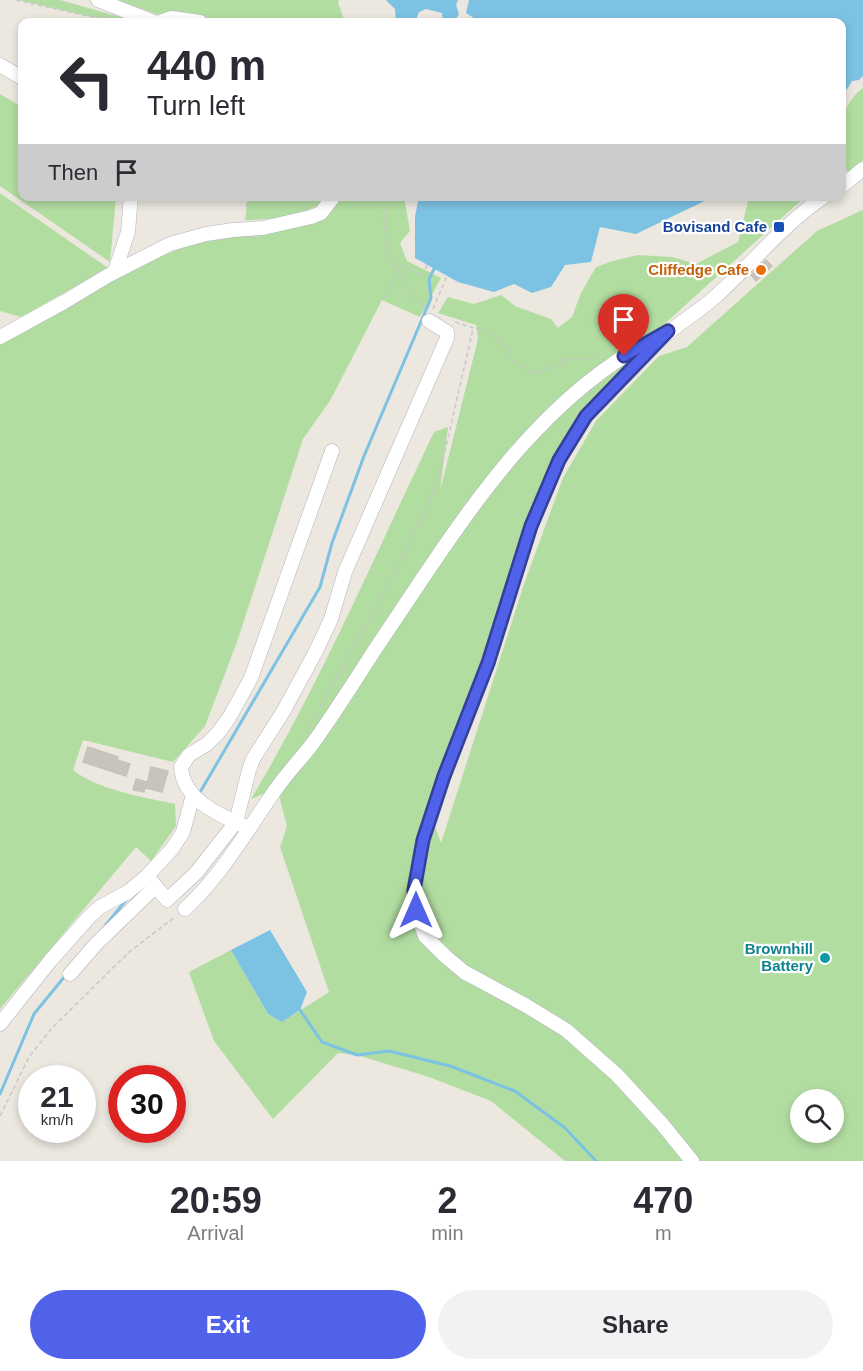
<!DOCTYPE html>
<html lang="en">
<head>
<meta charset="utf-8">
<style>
	:root { --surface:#fff; --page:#f2f2f3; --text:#2b2b33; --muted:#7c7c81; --accent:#4f62e9 }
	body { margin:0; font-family:Helvetica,sans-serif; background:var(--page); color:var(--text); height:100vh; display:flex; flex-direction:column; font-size:22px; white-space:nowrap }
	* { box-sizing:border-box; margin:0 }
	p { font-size:20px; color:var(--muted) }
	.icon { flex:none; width:33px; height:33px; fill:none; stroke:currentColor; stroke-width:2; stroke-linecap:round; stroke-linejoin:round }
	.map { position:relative; height:1161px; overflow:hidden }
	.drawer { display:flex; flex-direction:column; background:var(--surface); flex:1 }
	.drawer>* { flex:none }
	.banner { position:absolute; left:18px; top:18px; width:828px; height:183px; border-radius:12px; box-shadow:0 3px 9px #0003; background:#fff; color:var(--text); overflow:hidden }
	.tools { position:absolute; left:790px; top:1089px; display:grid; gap:12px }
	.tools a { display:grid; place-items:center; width:54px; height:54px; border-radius:50%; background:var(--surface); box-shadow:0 3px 9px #0003; font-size:30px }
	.speed { position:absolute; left:18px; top:1065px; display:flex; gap:12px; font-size:30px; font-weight:700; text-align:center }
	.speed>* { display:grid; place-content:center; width:78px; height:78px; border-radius:50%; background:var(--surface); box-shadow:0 3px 9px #0003; line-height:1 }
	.speed small { font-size:15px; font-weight:400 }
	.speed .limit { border:9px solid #d22; background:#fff; color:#111 }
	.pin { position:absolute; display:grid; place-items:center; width:51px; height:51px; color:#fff; margin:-62px -26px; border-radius:50% 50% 50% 0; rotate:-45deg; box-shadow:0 0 6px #0007 }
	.pin .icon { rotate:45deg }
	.me { position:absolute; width:66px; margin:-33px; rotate:0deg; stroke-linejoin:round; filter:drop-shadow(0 0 4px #0008) }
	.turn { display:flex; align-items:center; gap:21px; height:126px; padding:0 30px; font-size:27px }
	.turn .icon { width:78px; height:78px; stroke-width:2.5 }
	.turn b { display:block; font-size:42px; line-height:51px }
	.then { display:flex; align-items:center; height:57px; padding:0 30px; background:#0003; gap:12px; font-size:22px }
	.eta { display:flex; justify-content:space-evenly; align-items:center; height:102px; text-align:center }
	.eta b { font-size:36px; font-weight:800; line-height:42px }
	.primary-button { display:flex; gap:12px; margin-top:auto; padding:12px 30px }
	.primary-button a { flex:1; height:69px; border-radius:36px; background:var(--accent); color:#fff; font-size:24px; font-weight:800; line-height:69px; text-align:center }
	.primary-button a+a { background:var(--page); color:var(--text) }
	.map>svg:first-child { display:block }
	.green { fill:#b2dda1; fill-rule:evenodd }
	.water { fill:#7cc2e3 }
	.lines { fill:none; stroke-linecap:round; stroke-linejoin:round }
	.stream { stroke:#7cc2e3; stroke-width:3 }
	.building { fill:#c7c4be; stroke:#c7c3b9; stroke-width:1.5 }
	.minor-casing { stroke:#b2b4bd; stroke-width:15 }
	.path { stroke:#c8c8c8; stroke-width:1.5; stroke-dasharray:4.5 3; stroke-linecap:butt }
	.minor { stroke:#fff; stroke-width:14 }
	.route-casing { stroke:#334097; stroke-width:15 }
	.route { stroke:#4f62e9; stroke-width:10 }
	.transit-dot { fill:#1a4fb4; stroke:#fff; stroke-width:2 }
	.food-dot { fill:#e8710a; stroke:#fff; stroke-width:2 }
	.culture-dot { fill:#0f9aa8; stroke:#fff; stroke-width:2 }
	.labels { text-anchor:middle; stroke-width:4.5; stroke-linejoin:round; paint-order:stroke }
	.transit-label { font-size:15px; font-weight:bold; fill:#164399; stroke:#fff; text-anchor:end }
	.food-label { font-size:15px; font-weight:bold; fill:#c56008; stroke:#fff; text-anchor:end }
	.culture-label { font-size:15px; font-weight:bold; fill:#0d838f; stroke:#fff; text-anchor:end }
</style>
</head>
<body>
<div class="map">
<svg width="863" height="1161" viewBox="0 0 863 1161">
	<rect width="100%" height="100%" fill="#ece7df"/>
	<path class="green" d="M19 0H60L138 22H118L108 18 92 17Z
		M117 0H339L338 3 343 17 352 22H228L179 14 159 15Z
		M863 88V160L848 173C837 145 836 108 863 88Z
		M0 94 22 107V196L116 197 110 262 0 186Z
		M0 193 108 268 21 317 0 311Z
		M248 197H329C311 215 270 220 245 220Z
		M337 197H404L410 231 400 243 407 261 441 278 420 317 382 300 331 399 303 439 237 642 205 726 173 762 83 740 73 770C98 790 143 797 175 804L176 826 151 861 136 847 0 1009V344L119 274 210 236 311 221Z
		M749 197H805L651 336 585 410 551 462 524 530 482 666 428 807 441 843 524 584 563 478 596 421 659 356 687 347 817 231 863 210V1161H565L491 1101 429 1077 357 1055 338 1053 273 1119 214 1041 189 972 231 950 268 1014 282 1022 329 992 280 847 287 826 277 788 251 799C321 682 375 555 434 432L448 427 440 491 478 339 476 325 438 313 448 297 474 304 501 295 515 306 551 319 558 328 572 317 581 293 596 267 613 261 638 255 672 257 696 264 738 242ZM801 1100H834V1132H801Z"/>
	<path class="water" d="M386 0H458L456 5 459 14 454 22 448 20 443 22 442 13 426 9 419 12 415 22H396L395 9Z
		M469 0H863V76L859 80 852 81 842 97V22H473L474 18 466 13Z
		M419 196H713V197L636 234 600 227 591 262 565 265 551 287 532 293 514 284 494 292 458 282 415 258V217Z
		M270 930 307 992 300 1010 282 1022 268 1014 231 950Z"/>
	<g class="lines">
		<path class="stream" d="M199 794 320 587 332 543 364 456 431 298 429 279 434 269
			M105 926 127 899
			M300 1010 322 1042 357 1055 389 1051 450 1066 515 1091 565 1128 596 1161
			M0 1094 34 1014 65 976"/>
	</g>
	<path class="building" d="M766 260 772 266 756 281 751 275Z
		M88 747 118 757 117 760 130 764 126 776 83 762Z
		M151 767 168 771 162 792 146 788Z
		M136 779 147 782 144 792 133 790Z"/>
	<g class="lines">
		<defs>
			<path id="minor" d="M98 0 154 22
				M160 22 172 18 200 22
				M0 65 22 78
				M842 186 863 169
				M115 271 128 232 131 196
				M0 337 64 302 109 275 170 244 206 234 233 230 263 228 311 217 321 213 334 196
				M242 825C217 814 183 799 181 767L189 755 207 744 218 733 229 718 251 678 332 451
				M147 876 172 849 183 832 193 795
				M185 909C222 875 247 830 276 789 287 773 301 759 313 743 336 711 357 677 378 645 454 533 531 401 656 338
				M70 974 96 944 156 886
				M0 1024 50 961 89 917 100 907 128 892 147 876 167 900 196 873 236 822 249 770 253 759 283 712 315 653 331 619 345 572 447 338V332L429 321
				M692 1161 662 1124 617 1075 566 1030 525 1005 464 972 445 956 425 936 416 910 414 890 423 841 444 776 488 663 531 526 559 460 586 416 657 343C675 325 697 313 715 297 752 264 783 224 825 196"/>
		</defs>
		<use href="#minor" class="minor-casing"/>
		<path class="path" d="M16 0 92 17 108 18 118 22
			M383 196C385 212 383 235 388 249 393 263 413 304 426 309
			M247 207V196
			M386 299 398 269 406 266 420 276 423 275 427 265
			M433 309 447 276
			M455 322 489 333 509 349 510 360 537 374 569 359H586L600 355 604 356
			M309 727 377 607 429 503 440 473 473 329
			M0 1116 29 1057 52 1028 129 952 175 917"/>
		<use href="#minor" class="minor"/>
	</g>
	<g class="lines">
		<defs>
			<path id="route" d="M416 910 414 890 423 840 444 776 488 663 531 526 559 460 586 416 668 331 624 356"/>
		</defs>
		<use href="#route" class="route-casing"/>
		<use href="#route" class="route"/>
	</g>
	<rect class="transit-dot" x="773" y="221" width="12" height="12" rx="3"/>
	<circle class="food-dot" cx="761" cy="270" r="6"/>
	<circle class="culture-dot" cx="825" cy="958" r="6"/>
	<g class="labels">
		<g class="transit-label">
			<text x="767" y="232">Bovisand Cafe</text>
		</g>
		<g class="food-label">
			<text x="749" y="275">Cliffedge Cafe</text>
		</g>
		<g class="culture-label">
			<text x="813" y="954">Brownhill<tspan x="813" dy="17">Battery</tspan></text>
		</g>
	</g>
</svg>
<div class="tools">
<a><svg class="icon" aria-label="search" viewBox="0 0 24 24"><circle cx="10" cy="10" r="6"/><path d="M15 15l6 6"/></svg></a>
</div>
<div class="speed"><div>21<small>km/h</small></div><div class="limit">30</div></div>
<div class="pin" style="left:624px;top:356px;background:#d93025"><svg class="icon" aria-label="arrive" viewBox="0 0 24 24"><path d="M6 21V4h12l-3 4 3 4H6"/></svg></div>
<svg class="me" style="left:416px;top:910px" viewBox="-20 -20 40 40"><path d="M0-17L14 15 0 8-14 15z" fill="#4f62e9" stroke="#fff" stroke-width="4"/></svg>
<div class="banner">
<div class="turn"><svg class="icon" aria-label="left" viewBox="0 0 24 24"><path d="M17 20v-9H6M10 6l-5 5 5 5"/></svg><div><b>440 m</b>Turn left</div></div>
<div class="then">Then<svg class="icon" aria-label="arrive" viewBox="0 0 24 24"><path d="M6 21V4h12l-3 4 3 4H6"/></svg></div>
</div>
</div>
<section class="drawer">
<div class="eta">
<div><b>20:59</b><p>Arrival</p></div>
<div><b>2</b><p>min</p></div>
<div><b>470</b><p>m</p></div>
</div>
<div class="primary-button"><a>Exit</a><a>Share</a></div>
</section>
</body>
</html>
